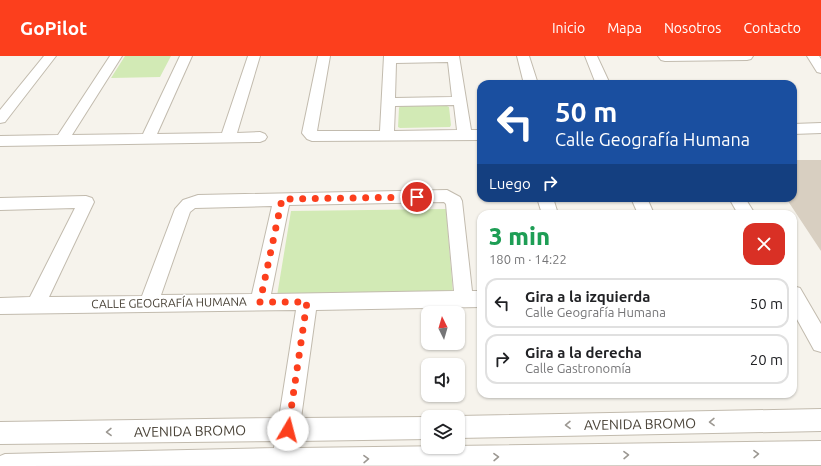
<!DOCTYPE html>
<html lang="es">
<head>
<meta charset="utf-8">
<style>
	:root { --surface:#fff; --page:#f6f6f6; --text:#202124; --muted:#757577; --line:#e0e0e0; --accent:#fc3f1d }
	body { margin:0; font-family:Ubuntu,sans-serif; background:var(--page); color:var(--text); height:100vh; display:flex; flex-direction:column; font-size:15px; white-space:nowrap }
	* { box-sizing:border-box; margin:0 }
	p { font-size:13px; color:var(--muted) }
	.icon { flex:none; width:22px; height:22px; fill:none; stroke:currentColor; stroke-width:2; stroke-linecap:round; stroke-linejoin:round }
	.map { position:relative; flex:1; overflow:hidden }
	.sheet { position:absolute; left:477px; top:154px; width:320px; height:188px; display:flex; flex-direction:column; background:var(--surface); border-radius:12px; box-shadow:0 1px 3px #0004 }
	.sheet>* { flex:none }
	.top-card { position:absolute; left:477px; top:24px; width:320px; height:122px; border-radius:12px; box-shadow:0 1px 3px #0004; background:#1a4fa0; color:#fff; overflow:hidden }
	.needle { width:26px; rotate:355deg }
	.buttons { position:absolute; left:421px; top:250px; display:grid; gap:8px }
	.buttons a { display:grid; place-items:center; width:44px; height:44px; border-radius:8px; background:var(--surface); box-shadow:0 1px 3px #0004; font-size:20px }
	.pin { position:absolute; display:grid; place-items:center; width:34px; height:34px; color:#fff; margin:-17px; border:2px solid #fff; border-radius:50%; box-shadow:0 1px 4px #0007 }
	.me { position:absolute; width:44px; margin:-22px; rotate:8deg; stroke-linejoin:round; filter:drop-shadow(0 0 3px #0008) }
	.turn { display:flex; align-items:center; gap:14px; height:84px; padding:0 12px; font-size:18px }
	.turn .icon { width:52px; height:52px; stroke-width:2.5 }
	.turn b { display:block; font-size:28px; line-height:34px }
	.then { display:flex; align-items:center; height:38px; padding:0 12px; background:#0003; gap:8px; font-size:15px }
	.round { display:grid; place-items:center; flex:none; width:42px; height:42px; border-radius:12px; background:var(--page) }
	.head { display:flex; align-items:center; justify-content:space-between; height:68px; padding:0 12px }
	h1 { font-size:24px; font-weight:800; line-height:30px; color:#1e9e55 }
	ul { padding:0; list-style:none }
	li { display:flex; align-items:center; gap:12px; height:50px; margin:0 8px 6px; padding:0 4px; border:2px solid var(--line); border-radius:12px }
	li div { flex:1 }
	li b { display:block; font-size:15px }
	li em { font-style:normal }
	header { display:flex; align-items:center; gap:24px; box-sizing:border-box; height:56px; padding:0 20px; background:var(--accent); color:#fff }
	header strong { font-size:19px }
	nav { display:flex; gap:22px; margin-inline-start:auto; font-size:14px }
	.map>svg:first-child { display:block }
	.green { fill:#d2eab5 }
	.building { fill:#d8cfc1 }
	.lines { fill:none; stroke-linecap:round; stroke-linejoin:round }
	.minor-casing { stroke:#c2bbae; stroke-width:2 }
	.minor { fill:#fff; fill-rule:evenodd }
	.oneway { stroke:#9c9892 }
	.route { stroke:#fc3f1d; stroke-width:7; stroke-dasharray:0 12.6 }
	.labels { text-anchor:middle; stroke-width:3; stroke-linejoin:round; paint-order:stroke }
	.street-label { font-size:12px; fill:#4b4439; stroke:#fff }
	.near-street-label { font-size:14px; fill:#4b4439; stroke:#fff }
</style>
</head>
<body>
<header>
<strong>GoPilot</strong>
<nav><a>Inicio</a><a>Mapa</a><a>Nosotros</a><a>Contacto</a></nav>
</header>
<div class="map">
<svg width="821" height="410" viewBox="0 0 821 410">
	<rect width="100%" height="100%" fill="#f6f3ec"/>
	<path class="green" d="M125 0H171L160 21 111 22Z
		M400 50H447L449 51 451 69 450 71 400 72 398 71 399 52Z
		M446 153 453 237 277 240 291 155Z"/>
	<path class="building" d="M793 104H821V195L786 142H793Z"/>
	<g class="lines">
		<defs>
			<path id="minor" d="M44 0H56L5 66 0 67V54Z
				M110 0H122L72 79 143 78 180 0H192L157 78 222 77 248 0H260L237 77 260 76 265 78 267 81 265 84 260 86 0 90V80L58 79Z
				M318 0H330L317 75H380L384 0H459L471 74H481V84L312 85 307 83 302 77ZM448 6 452 41 395 42 396 7ZM454 49 457 74 394 75 395 50Z
				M517 0H529L538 28H524Z
				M585 0H597L610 28H596Z
				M658 0H753L751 3 747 4 665 5 661 4Z
				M807 0H819L821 3V17L817 16Z
				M821 67V77L793 78V68Z
				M447 134 460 141 462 145 472 235H481V251L316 254 301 362 428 361V383L298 385 297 392 821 385V409L0 410V400L5 398 274 392 275 385 0 388V366L279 362 296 254 0 258V242L30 241 75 152 0 154V142L86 140 92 142 94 146 49 241 142 240 175 153 183 144 198 139ZM444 146 446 148 454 235 271 238 289 149ZM272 150 252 238 161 239 190 156 195 152Z
				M539 142H555L554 145 558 158H542L538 145Z
				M631 142H647L654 158H638Z
				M729 142H745L755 158H738Z
				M793 230 800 232 821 268V296L814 294 793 256Z
				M821 353V375L458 382V361H455L458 360Z"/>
		</defs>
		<use href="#minor" class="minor-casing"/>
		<use href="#minor" class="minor"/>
	</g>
	<defs><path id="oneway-chevron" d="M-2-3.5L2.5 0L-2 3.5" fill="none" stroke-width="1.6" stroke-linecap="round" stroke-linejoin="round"/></defs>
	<g class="oneway">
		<use href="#oneway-chevron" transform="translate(712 366) rotate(179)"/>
		<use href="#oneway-chevron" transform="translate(568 369) rotate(179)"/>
		<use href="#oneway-chevron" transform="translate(109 376) rotate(179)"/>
		<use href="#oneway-chevron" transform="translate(756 398) rotate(-1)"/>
		<use href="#oneway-chevron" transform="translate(626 399) rotate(-1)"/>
		<use href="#oneway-chevron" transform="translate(496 401) rotate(-1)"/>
		<use href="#oneway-chevron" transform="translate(366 403) rotate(-1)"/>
	</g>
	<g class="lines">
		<path class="route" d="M288 374 307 246H260L282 143 417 141"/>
	</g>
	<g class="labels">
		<g class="street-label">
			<text transform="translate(169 247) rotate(-1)" y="4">CALLE GEOGRAFÍA HUMANA</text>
		</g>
		<g class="near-street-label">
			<text transform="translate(640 368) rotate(-1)" y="5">AVENIDA BROMO</text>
			<text transform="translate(190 375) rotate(-1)" y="5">AVENIDA BROMO</text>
		</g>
	</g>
</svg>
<div class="buttons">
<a><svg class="needle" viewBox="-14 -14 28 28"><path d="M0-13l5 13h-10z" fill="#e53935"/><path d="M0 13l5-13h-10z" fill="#757577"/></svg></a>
<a><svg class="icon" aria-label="sound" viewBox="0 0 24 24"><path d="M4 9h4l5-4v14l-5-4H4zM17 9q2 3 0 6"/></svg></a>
<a><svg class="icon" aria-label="layers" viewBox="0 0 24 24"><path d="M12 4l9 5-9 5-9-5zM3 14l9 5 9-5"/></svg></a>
</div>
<div class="pin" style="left:417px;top:141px;background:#d93025"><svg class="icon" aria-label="arrive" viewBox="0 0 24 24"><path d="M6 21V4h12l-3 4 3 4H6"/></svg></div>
<svg class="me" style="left:288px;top:374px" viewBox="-20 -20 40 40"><circle r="19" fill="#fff"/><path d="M0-13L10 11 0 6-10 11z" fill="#fc3f1d"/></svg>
<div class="top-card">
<div class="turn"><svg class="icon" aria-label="left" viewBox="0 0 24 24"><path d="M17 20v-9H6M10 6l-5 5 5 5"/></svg><div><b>50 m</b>Calle Geografía Humana</div></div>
<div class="then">Luego<svg class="icon" aria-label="right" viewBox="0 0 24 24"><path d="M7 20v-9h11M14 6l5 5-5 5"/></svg></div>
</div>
<section class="sheet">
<div class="head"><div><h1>3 min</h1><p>180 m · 14:22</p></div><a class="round" style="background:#d93025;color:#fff"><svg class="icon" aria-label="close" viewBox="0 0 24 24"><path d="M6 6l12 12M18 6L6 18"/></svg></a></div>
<ul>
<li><svg class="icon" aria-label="left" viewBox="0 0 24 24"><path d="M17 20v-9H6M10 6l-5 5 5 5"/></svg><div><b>Gira a la izquierda</b><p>Calle Geografía Humana</p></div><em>50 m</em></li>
<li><svg class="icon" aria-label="right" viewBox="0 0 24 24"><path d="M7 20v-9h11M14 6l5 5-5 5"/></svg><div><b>Gira a la derecha</b><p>Calle Gastronomía</p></div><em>20 m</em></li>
</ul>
</section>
</div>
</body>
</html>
